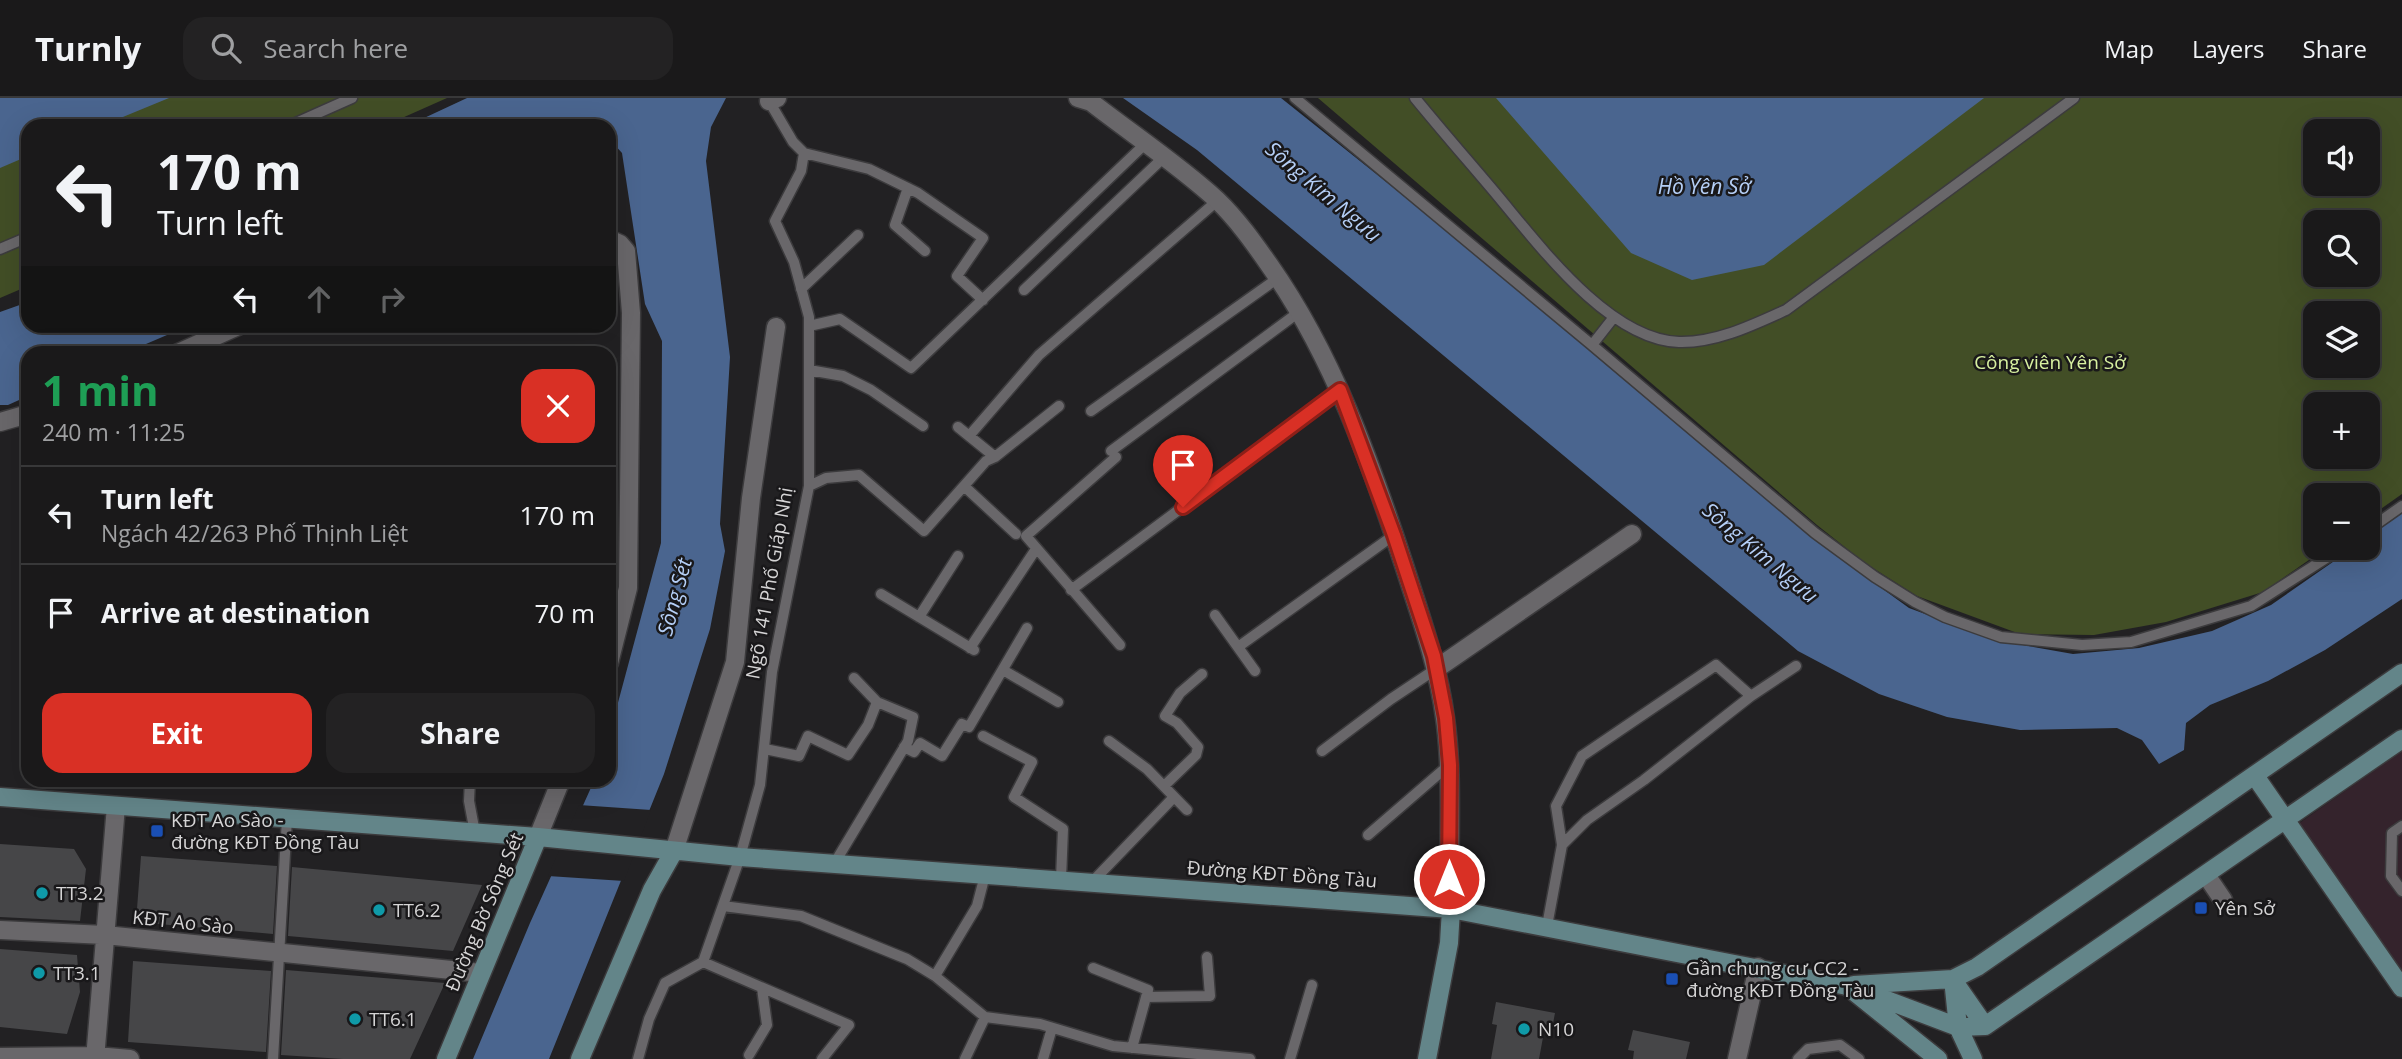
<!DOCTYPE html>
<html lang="en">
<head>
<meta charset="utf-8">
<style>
	:root { --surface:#1a191a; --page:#232223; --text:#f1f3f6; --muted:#9fa0a2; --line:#383839; --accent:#d93025 }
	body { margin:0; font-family:"Open Sans",sans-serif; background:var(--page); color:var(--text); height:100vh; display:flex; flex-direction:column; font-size:26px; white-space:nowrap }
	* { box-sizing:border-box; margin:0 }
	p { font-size:23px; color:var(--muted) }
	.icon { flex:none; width:38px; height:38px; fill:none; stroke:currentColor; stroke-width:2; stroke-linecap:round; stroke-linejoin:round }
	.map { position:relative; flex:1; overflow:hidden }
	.drawer { position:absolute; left:21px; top:248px; width:595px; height:441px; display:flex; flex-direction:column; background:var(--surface); border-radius:21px; box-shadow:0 7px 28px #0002,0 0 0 2px var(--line) }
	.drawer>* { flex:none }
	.hud { position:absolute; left:21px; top:21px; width:595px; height:214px; border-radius:21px; box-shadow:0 7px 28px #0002,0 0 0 2px var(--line); background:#1a191a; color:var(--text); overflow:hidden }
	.tools { position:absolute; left:2303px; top:21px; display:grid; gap:14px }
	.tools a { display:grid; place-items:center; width:77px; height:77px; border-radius:14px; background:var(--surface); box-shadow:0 7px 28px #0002,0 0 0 2px var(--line); font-size:35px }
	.pin { position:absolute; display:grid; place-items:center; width:60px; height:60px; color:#fff; margin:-72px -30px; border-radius:50% 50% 50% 0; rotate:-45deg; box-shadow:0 0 7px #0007 }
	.pin .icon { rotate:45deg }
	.me { position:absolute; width:77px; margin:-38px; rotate:0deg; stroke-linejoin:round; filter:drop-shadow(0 0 5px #0008) }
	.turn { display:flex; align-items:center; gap:24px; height:147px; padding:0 21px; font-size:32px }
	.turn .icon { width:91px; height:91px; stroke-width:2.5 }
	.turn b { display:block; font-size:49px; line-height:60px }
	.lanes { display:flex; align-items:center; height:66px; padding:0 21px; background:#0003; justify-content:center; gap:35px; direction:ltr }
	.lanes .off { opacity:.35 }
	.round { display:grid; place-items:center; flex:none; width:74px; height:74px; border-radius:21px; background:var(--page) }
	.head { display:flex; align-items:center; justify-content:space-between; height:119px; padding:0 21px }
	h1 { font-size:42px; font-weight:700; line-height:52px; color:#1e9e55 }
	.button { display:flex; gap:14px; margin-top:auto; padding:14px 21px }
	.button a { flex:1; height:80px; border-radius:21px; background:var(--accent); color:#fff; font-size:28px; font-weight:700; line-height:80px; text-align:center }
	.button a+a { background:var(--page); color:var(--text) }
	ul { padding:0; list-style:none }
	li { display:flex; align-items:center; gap:21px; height:98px; padding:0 21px; border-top:2px solid var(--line) }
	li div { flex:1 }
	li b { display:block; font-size:26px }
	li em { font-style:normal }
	header { display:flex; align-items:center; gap:42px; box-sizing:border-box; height:98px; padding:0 35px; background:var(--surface); border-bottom:2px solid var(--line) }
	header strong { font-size:33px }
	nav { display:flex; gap:38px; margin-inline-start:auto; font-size:24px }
	.search { width:490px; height:63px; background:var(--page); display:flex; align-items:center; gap:18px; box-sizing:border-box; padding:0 24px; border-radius:21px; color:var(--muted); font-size:26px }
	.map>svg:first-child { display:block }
	.commercial { fill:#34232c }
	.green { fill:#424e26; fill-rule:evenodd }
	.water { fill:#4a658f }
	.pier { fill:#222123 }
	.building { fill:#464648 }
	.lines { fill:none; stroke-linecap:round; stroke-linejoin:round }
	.lane-casing { stroke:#3c3b3d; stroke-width:13 }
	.street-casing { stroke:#3c3b3d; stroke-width:21 }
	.secondary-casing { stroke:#3c3b3d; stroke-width:21 }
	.lane { stroke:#69676a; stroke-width:10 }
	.street { stroke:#69676a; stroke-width:18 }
	.secondary { stroke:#638589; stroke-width:18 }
	.route-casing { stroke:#8d1f18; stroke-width:18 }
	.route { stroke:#d93025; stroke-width:12 }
	.transit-dot { fill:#1a4fb4; stroke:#19181a; stroke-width:2.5 }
	.culture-dot { fill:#0f9aa8; stroke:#19181a; stroke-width:2.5 }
	.labels { text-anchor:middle; stroke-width:5; stroke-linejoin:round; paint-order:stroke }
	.park-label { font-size:19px; fill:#d7f0a0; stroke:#19181a }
	.street-label { font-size:19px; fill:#d5d4d5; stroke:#19181a }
	.poi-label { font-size:19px; fill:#d5d4d5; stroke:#19181a; text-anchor:start }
	.water-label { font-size:21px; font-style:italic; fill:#b5cff7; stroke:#19181a }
</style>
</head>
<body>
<header>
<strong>Turnly</strong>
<div class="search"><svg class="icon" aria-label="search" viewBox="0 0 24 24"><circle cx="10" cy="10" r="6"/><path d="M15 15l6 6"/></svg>Search here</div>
<nav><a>Map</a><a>Layers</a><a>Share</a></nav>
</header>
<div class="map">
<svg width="2402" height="961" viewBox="0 0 2402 961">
	<rect width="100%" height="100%" fill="#222123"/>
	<path class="commercial" d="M2402 653V876L2298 726Z"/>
	<path class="green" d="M0 0H447L384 28H28V188L0 200Z
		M1318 0H2402V396L2368 420V397H2315V450H2326L2263 494 2166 524 2094 537 2020 536 1917 498 1865 465 1817 427ZM2315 33H2368V86H2315ZM2315 124H2368V177H2315ZM2315 215H2368V268H2315ZM2315 306H2368V359H2315Z"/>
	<path class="water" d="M0 0H169L101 28H28V58L0 70Z
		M467 0H726L711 29 706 63 730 259 720 426 725 453 710 531 664 676 549 961H473L530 825 594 683 609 682V638L661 445 662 243 645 206 622 55 613 45H609V28H407Z
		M1123 0H1281L1449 134 1811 439 1909 510 1995 542 2073 556 2139 550 2212 533 2271 507 2353 450H2368V439L2402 415V501L2325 552 2268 583 2210 607 2186 625 2184 652 2159 666 2142 642 2117 630 2020 632 1947 619 1879 596 1798 553 1197 52Z
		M1496 0H1984L1764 167 1692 182 1631 155Z
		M28 204V228H188L125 255 28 256V298L8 307H0V214Z"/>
	<path class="pier" d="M579 707 651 712 624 783 548 778Z"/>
	<path class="building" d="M0 746 74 751 86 771 80 823 0 819Z
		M141 758 277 768 273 836 136 824Z
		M292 769 482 787 453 853 288 838Z
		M0 851 77 857 80 894 67 936 0 929Z
		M133 863 271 873 266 954 128 944Z
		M286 872 445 885 410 961H343L281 957Z
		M1496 904 1555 915 1551 936 1544 934 1539 961H1491L1497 927 1492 926Z
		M1633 932 1690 944 1686 961H1633L1634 953 1628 952Z"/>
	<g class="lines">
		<defs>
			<path id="lane" d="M1295 0 1592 247
				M1415 0C1442 33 1470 65 1497 97 1539 147 1609 242 1679 244 1716 245 1753 227 1786 212L2074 0
				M289 28 352 0
				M804 55 869 71 918 95 983 140 957 178 983 202
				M908 90 895 127 925 153
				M0 151 28 139
				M801 191 858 137
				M1024 192 1163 60
				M1614 219 1592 247 1815 435 1875 479 1915 504 1945 519 2001 539 2082 547 2131 544 2251 508 2342 450
				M809 228 840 221 911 270 1145 46
				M809 272 843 278 871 292 923 328
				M1091 313 1278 180
				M958 329 995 359
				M969 338 1039 257 1217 103
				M1111 353 1299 214
				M1116 359 1026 438 1120 547
				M809 388 826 380 859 377 924 433 986 363 995 359 1059 308
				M964 388 1016 436
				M2368 432 2402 408
				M1071 492 1340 292
				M881 496 974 552
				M1215 517 1255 573
				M919 519 958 458
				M1238 549 1394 437
				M970 550 1036 451
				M1003 572 1058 604
				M983 638 1032 664 1014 699 1063 731 1061 781
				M1109 643 1147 671 1187 712
				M904 649 914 654 920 645 942 658 962 626 969 629 1027 530
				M765 651 799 658 808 638 848 657 868 627 877 604
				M1322 653 1391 601 1436 571
				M470 682 469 703 475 735
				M1164 688 1196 657 1198 649 1177 625 1165 618 1180 595 1202 576
				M2402 728 2392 735 2391 778 2402 793
				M1368 737 1449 667
				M1562 747 1556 708 1582 658 1716 567 1751 598
				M834 766 908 643 913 619 877 604 854 580
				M1093 783 1174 699
				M723 808 801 818 907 861 935 878 985 919 1040 926 1113 948 1250 961
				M1547 828 1562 747 1587 722 1644 682 1751 598 1796 568
				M703 864 849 927 822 961
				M1093 870 1148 892 1132 950
				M935 878 977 808 985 777
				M1146 899 1210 898 1207 859
				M749 957 767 927 762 890
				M273 961 287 721
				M638 961 649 921 665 885 703 864 740 759 760 687 772 574 809 388V219L794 164 775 123 801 73 804 55 793 44 769 3
				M965 961 985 919
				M1043 961 1052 930
				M1290 961 1312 887
				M1798 961 1808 951 1840 947 1859 961"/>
			<path id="street" d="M1078 0 1091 4C1132 36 1179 67 1217 102 1237 121 1254 145 1270 168 1333 258 1370 363 1404 467 1420 517 1438 567 1445 620 1454 683 1447 747 1451 811
				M769 3 777 0
				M609 141 620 146 626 153 631 215 628 490 609 565
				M176 256 238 228
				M0 324 28 316
				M1436 571 1632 436
				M538 739 561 682
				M674 753 735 564 751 400 776 229
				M2206 777 2223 802
				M0 832 105 837 481 875
				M0 959 96 958 130 961
				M95 961 116 708
				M1737 961 1758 869"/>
			<path id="secondary" d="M2255 678 2402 890
				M0 699 538 739 740 759 1451 811 1847 888 1938 961
				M1953 881 1958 929 1973 961
				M1955 885 1985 928
				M1854 887 1953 881 1977 869 2402 575
				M1860 892 1958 929 1985 928 2402 641
				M446 961 538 739
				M580 961 652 792 674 753
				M1427 961 1449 845 1451 811"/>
		</defs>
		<use href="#lane" class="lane-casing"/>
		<use href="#street" class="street-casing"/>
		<use href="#secondary" class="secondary-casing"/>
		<use href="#lane" class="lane"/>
		<use href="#street" class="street"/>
		<use href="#secondary" class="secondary"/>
	</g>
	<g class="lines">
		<defs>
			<path id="route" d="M1183 409 1340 292 1394 437 1434 558 1446 620 1450 667 1449 781"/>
		</defs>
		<use href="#route" class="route-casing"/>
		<use href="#route" class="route"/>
	</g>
	<g class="transit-dot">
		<rect x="150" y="726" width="14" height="14" rx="3.5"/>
		<rect x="2194" y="803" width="14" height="14" rx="3.5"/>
		<rect x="1665" y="874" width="14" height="14" rx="3.5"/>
	</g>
	<g class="culture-dot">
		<circle cx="42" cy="795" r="7"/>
		<circle cx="379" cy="812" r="7"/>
		<circle cx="39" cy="875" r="7"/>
		<circle cx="355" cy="921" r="7"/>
		<circle cx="1524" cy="931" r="7"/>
	</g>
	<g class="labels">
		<g class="park-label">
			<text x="2050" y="271">Công viên Yên Sở</text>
		</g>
		<g class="street-label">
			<text transform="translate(769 485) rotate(-80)" y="7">Ngõ 141 Phố Giáp Nhị</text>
			<text transform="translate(1282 776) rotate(4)" y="7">Đường KĐT Đồng Tàu</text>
			<text transform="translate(484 814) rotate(-67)" y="7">Đường Bờ Sông Sét</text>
			<text transform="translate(183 824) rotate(6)" y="7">KĐT Ao Sào</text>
		</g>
		<g class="poi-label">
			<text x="171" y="729">KĐT Ao Sào -<tspan x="171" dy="22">đường KĐT Đồng Tàu</tspan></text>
			<text x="56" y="802">TT3.2</text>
			<text x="2215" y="817">Yên Sở</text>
			<text x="393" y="819">TT6.2</text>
			<text x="1686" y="877">Gần chung cư CC2 -<tspan x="1686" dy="22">đường KĐT Đồng Tàu</tspan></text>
			<text x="53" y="882">TT3.1</text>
			<text x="369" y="928">TT6.1</text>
			<text x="1538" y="938">N10</text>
		</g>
		<g class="water-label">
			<text x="1704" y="96">Hồ Yên Sở</text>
			<text transform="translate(1323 94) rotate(40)" y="7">Sông Kim Ngưu</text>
			<text transform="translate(1760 455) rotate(40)" y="7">Sông Kim Ngưu</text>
			<text transform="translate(675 499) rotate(-75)" y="7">Sông Sét</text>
		</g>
	</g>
</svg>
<div class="tools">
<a><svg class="icon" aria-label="sound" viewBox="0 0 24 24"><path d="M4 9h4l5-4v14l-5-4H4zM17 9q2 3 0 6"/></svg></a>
<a><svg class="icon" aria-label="search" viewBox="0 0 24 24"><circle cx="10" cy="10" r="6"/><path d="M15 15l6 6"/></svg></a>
<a><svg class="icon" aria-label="layers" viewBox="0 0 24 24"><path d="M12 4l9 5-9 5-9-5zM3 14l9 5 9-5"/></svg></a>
<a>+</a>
<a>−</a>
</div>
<div class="pin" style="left:1183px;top:409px;background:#d93025"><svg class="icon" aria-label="arrive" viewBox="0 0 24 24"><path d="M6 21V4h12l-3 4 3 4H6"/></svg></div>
<svg class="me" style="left:1449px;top:781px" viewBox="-20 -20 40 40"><circle r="17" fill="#d93025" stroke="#fff" stroke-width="3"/><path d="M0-11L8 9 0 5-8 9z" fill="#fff"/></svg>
<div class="hud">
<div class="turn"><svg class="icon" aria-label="left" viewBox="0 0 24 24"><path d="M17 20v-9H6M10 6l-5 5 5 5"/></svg><div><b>170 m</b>Turn left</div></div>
<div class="lanes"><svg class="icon" aria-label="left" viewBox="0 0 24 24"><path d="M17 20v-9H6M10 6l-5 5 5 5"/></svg><svg class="icon off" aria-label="ahead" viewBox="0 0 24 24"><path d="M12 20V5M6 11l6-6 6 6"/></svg><svg class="icon off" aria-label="right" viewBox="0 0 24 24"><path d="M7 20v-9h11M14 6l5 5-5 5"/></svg></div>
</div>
<section class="drawer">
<div class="head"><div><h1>1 min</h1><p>240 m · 11:25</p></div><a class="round" style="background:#d93025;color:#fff"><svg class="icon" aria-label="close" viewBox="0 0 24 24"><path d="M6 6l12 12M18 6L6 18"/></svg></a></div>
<ul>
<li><svg class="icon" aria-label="left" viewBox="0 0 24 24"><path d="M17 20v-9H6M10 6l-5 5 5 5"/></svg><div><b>Turn left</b><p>Ngách 42/263 Phố Thịnh Liệt</p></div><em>170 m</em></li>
<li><svg class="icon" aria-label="arrive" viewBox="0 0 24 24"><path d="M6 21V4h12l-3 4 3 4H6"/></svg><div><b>Arrive at destination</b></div><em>70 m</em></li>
</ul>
<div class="button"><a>Exit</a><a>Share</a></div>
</section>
</div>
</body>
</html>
